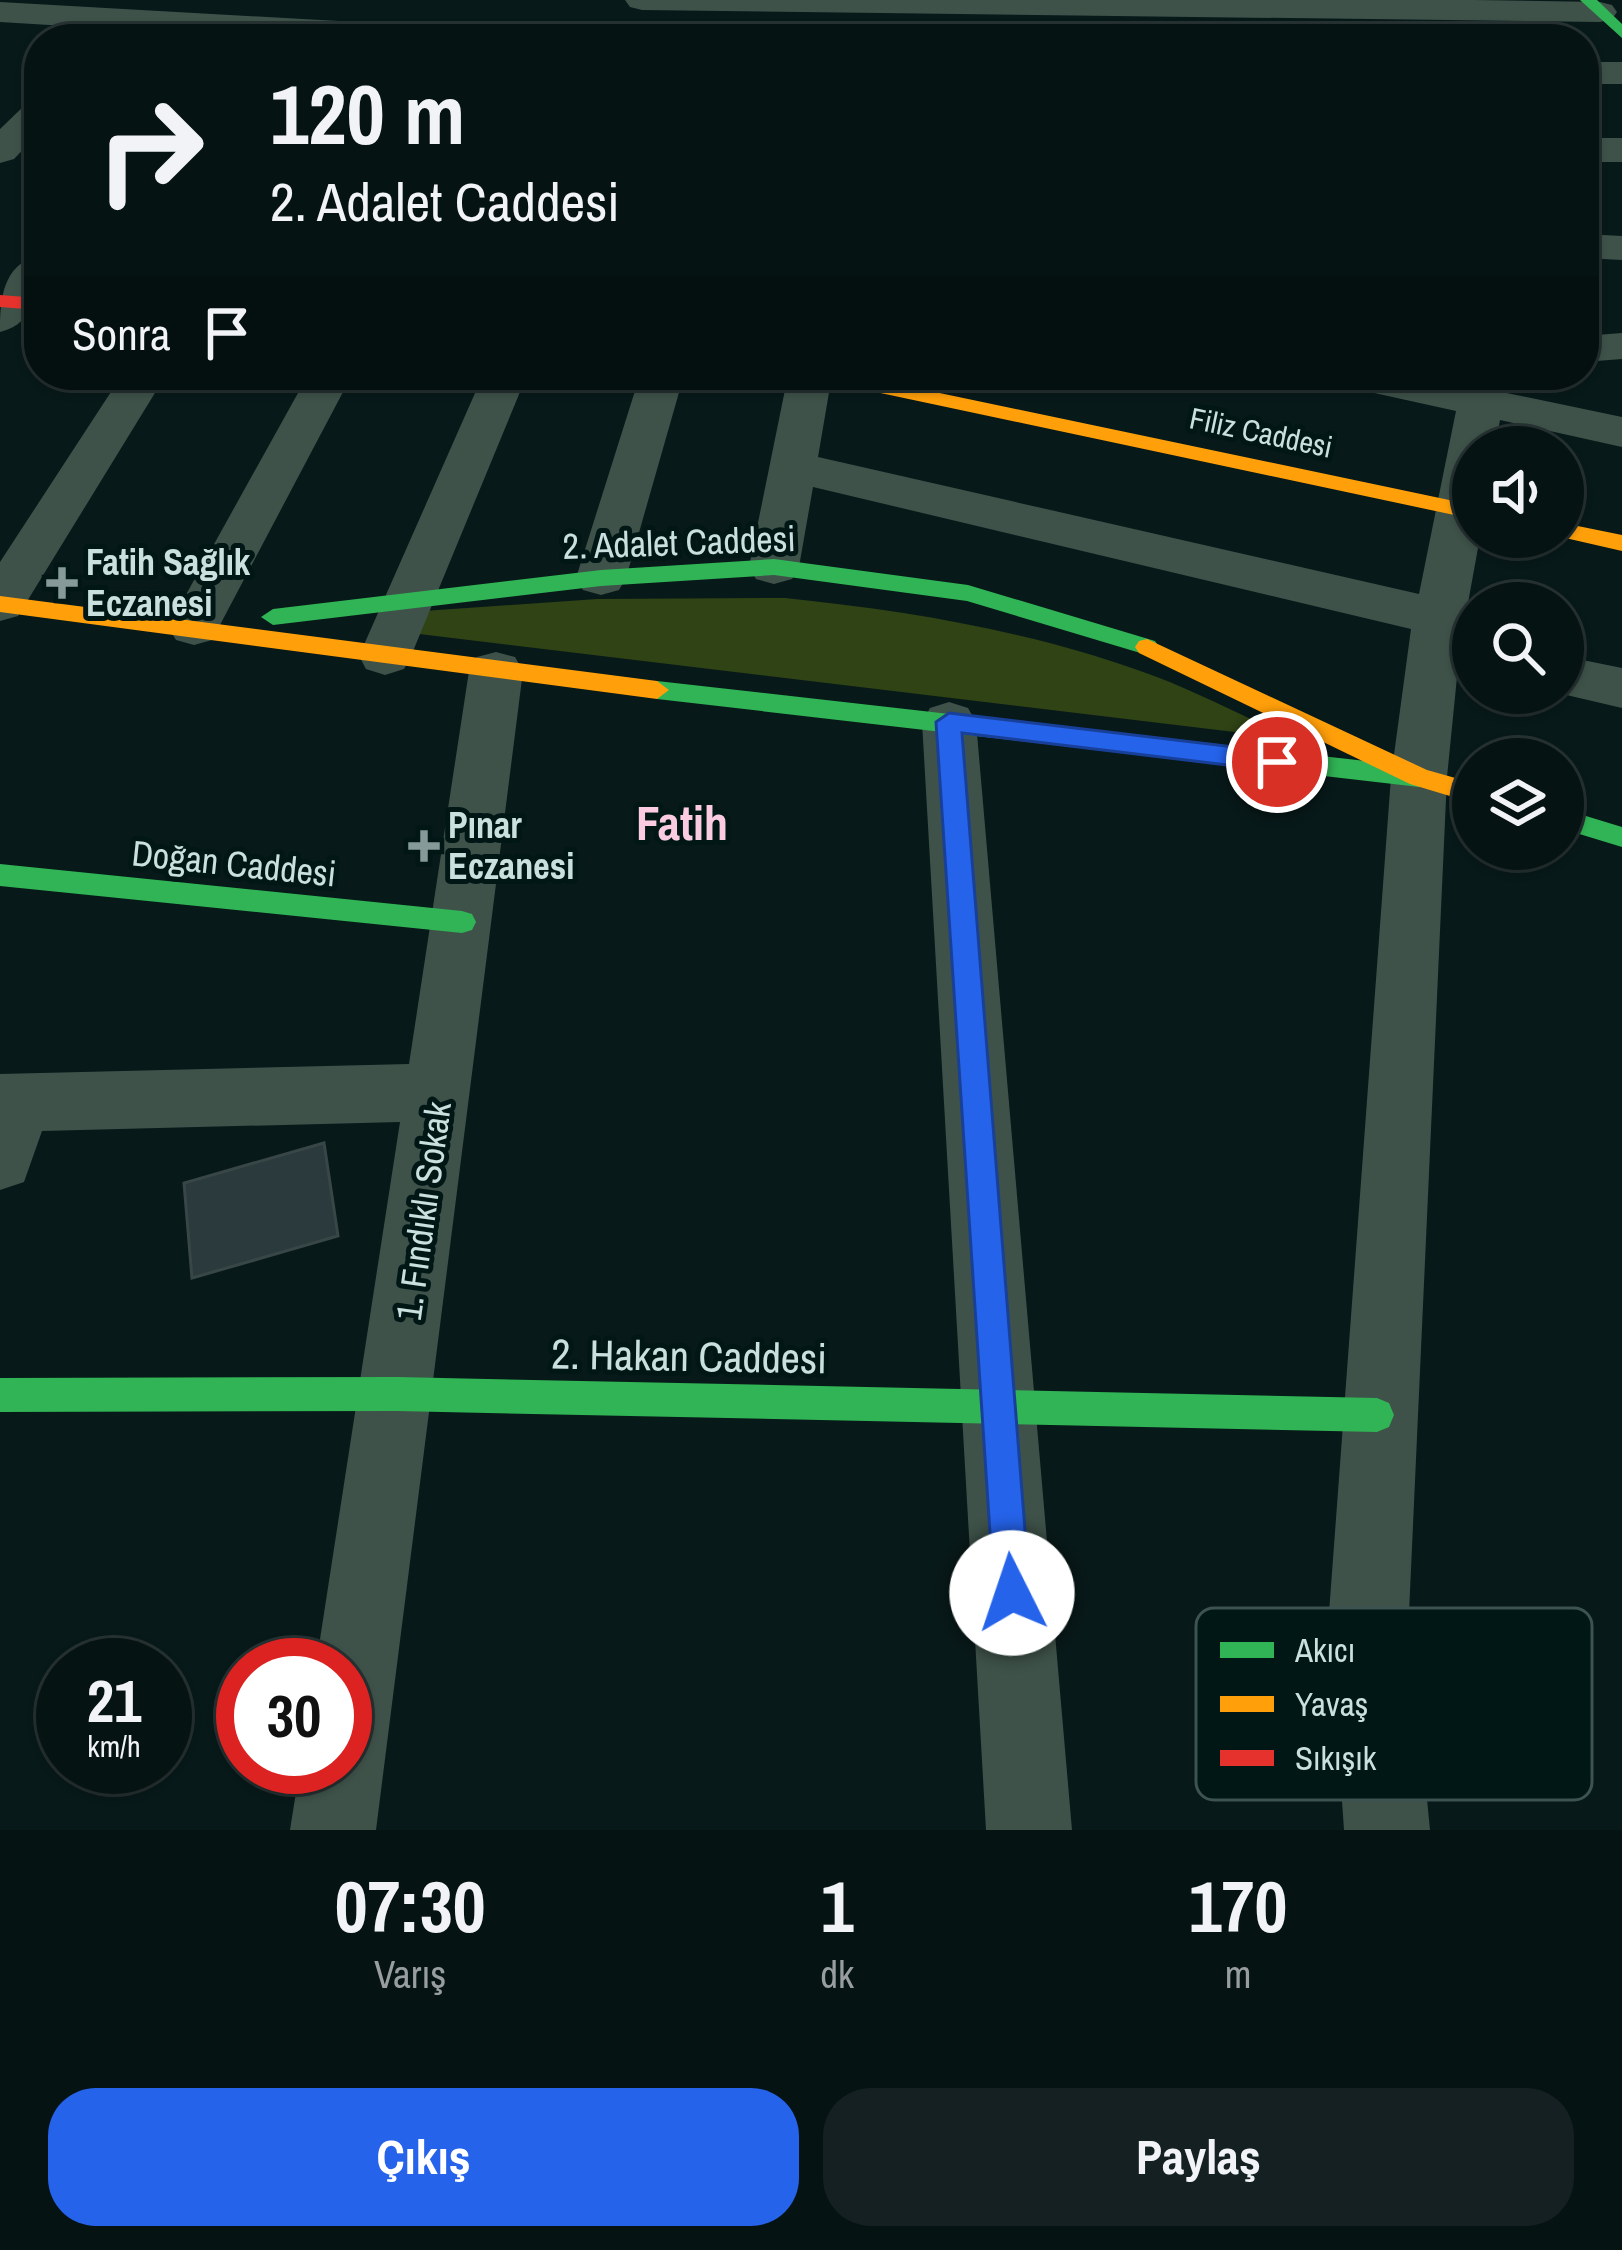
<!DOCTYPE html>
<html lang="tr">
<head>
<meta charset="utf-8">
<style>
	:root { --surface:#061313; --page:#142021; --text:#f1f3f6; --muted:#989ea0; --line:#273233; --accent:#2563eb }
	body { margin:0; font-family:"Archivo Narrow",sans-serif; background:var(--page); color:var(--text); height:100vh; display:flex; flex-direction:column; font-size:45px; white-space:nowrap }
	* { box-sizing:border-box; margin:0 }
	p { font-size:39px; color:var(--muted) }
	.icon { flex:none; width:66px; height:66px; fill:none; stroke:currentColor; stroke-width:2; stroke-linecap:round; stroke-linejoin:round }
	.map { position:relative; height:1830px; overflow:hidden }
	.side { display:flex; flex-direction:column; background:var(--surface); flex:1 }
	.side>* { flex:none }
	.banner { position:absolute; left:24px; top:24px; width:1575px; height:366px; border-radius:48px; box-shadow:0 3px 9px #0004,0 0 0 3px var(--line); background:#061313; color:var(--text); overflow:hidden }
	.fabs { position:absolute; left:1452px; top:426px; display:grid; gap:24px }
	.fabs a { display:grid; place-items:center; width:132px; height:132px; border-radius:50%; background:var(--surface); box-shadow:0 3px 9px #0004,0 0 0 3px var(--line); font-size:60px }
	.speed { position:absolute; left:36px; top:1638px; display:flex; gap:24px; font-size:60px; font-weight:700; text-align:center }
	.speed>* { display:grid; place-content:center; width:156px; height:156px; border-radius:50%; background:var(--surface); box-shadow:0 3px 9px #0004,0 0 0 3px var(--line); line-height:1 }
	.speed small { font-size:30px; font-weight:400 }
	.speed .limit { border:18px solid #d22; background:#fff; color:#111 }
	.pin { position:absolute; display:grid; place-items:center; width:102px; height:102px; color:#fff; margin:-51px; border:6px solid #fff; border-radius:50%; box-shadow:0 3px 12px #0007 }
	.me { position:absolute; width:132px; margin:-66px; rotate:356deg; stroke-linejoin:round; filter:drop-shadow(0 0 9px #0008) }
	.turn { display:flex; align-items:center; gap:42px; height:252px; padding:0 48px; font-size:54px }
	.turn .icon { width:156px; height:156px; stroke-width:2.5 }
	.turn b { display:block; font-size:84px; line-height:102px }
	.then { display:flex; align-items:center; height:114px; padding:0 48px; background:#0003; gap:24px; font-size:45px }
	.eta { display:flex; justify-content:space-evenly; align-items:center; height:204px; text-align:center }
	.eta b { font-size:72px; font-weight:700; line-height:84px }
	.cta { display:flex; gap:24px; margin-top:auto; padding:24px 48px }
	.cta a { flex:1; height:138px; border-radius:48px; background:var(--accent); color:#fff; font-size:48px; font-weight:700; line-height:138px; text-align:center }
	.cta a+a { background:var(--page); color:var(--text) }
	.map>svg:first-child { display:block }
	.green { fill:#2f4315 }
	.building { fill:#2b3a3c; stroke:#384648; stroke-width:3 }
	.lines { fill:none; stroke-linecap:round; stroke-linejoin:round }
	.street { fill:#3e5249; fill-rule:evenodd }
	.fast { fill:#30b455; fill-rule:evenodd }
	.slow { fill:#ff9f0a; fill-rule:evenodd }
	.jam { fill:#e5322d; fill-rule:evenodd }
	.route { fill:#2563eb; stroke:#184099; stroke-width:3 }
	.poi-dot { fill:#869a99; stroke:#001716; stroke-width:4.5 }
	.labels { text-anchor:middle; stroke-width:10; stroke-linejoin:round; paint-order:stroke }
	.far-street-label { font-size:30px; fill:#cae0de; stroke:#001716 }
	.street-label { font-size:36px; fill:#cae0de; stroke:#001716 }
	.poi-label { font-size:36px; font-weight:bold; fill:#cae0de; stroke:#001716; text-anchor:start }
	.near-street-label { font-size:42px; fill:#cae0de; stroke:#001716 }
	.district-label { font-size:48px; font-weight:bold; fill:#fbcbe1; stroke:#001716 }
	.key { fill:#001716; stroke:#3d5352; stroke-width:3 }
	.key-label { font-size:33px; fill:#cae0de }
</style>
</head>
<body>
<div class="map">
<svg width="1622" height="1830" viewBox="0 0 1622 1830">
	<rect width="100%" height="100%" fill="#081919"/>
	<path class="green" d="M785 598C911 611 1038 632 1157 677 1203 695 1248 718 1293 739L411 633 423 611 597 599Z"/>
	<path class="building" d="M324 1143 338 1236 192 1278 184 1183Z"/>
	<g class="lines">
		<path class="street" d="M625 0H1474L1600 2 1612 5 1617 12 1612 19 1600 22 642 10 630 7Z
			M0 2 463 28 476 31 481 39H282L0 22Z
			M1584 62H1622V84H1584Z
			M39 101V133L14 159 0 163V129L26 104Z
			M1584 138H1622V162H1584Z
			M1584 234 1622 236V260L1584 258Z
			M39 255C39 288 37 323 0 332 0 300 2 265 39 255Z
			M1622 333V359L1584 362V336Z
			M122 375H166L18 616 0 621V562Z
			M308 375H352L212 640 194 645 176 640 168 627Z
			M483 375H527L411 656 404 669 385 675 366 669 359 656Z
			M640 375H684L626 578 619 590 601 595 583 590 576 578Z
			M788 375H832L818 457 1419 594 1456 411 1338 385 1332 375H1420L1622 417V447L1500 420 1495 447H1473V537H1480L1460 647 1447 777 1409 1613 1430 1830H1344L1329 1613 1391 777 1411 629 813 487 799 567 792 579 774 584 756 579 749 567Z
			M496 652 515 657 523 671 376 1830H290L300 1767H345V1665H316L400 1122 42 1131 24 1182 0 1190V1074L409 1064 469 671 477 657Z
			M1563 656 1622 668V708L1558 693H1563Z
			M949 702 968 708 976 722 1072 1830H986L922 722 930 708Z"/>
		<path class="fast" d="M1580 0H1597L1622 24V38Z
			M774 559 968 585 1155 641 1159 647 1147 655 967 601 774 575 601 586 273 625 261 617 273 609 601 570Z
			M657 681 1419 767 1432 777 1419 787 657 699 645 690Z
			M1563 809 1622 827V847L1563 829Z
			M0 864 462 911 472 914 476 922 472 930 462 933 0 886Z
			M397 1377 1377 1398 1389 1403 1394 1415 1389 1427 1377 1432 397 1411 0 1412V1378Z"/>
		<path class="slow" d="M814 375H854L1473 505V519L824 381Z
			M1563 523 1622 535V551L1561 537Z
			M0 596 657 681 669 690 657 699 0 612Z
			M1147 639 1427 770 1473 783V803L1410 784 1139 653 1135 647 1139 641Z"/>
		<path class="jam" d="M0 295 39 298V310L0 307Z"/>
	</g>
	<path class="route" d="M949 713 1277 752 1289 762 1277 771 962 733 1030 1593 1025 1606 1012 1611 1000 1606 994 1593 936 722Z"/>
	<g class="poi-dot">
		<path d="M56 565h12v12h12v12h-12v12h-12v-12h-12v-12h12z"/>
		<path d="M418 828h12v12h12v12h-12v12h-12v-12h-12v-12h12z"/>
	</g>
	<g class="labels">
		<g class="far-street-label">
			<text transform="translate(1261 433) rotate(12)" y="10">Filiz Caddesi</text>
		</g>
		<g class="street-label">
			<text transform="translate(679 542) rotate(-2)" y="13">2. Adalet Caddesi</text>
			<text transform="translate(234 863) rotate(6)" y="13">Doğan Caddesi</text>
			<text transform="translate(423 1211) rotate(-82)" y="13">1. Fındıklı Sokak</text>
		</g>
		<g class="poi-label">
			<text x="86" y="575">Fatih Sağlık<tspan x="86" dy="41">Eczanesi</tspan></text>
			<text x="448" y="838">Pınar<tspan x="448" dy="41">Eczanesi</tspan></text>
		</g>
		<g class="near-street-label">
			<text transform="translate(689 1356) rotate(1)" y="15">2. Hakan Caddesi</text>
		</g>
		<g class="district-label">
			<text x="682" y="840">Fatih</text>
		</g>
	</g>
	<rect x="1196" y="1608" width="396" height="192" rx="18" class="key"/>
	<rect x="1220" y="1642" width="54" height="16" fill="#30b455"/>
	<rect x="1220" y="1696" width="54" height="16" fill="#ff9f0a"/>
	<rect x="1220" y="1750" width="54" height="16" fill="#e5322d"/>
	<g class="key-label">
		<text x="1295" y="1662">Akıcı</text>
		<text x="1295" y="1716">Yavaş</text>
		<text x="1295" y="1770">Sıkışık</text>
	</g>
</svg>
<div class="fabs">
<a><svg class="icon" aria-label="sound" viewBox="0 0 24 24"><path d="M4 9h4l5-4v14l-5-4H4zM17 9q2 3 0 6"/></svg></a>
<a><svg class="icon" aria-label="search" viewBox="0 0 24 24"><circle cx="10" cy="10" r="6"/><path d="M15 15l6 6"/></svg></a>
<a><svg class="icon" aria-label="layers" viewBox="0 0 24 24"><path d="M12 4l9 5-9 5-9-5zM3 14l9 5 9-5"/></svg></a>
</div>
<div class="speed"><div>21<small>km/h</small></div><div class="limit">30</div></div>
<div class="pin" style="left:1277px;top:762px;background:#d93025"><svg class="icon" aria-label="arrive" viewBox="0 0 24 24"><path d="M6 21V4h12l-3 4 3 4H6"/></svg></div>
<svg class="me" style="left:1012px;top:1593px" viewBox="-20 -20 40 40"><circle r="19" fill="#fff"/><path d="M0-13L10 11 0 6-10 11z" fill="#2563eb"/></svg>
<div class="banner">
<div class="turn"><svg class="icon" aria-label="right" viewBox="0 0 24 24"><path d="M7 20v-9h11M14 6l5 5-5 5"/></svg><div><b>120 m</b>2. Adalet Caddesi</div></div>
<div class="then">Sonra<svg class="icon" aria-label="arrive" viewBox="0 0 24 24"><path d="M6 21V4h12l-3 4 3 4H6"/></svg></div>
</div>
</div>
<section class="side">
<div class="eta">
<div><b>07:30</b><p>Varış</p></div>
<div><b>1</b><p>dk</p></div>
<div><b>170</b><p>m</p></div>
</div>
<div class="cta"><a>Çıkış</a><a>Paylaş</a></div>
</section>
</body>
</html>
